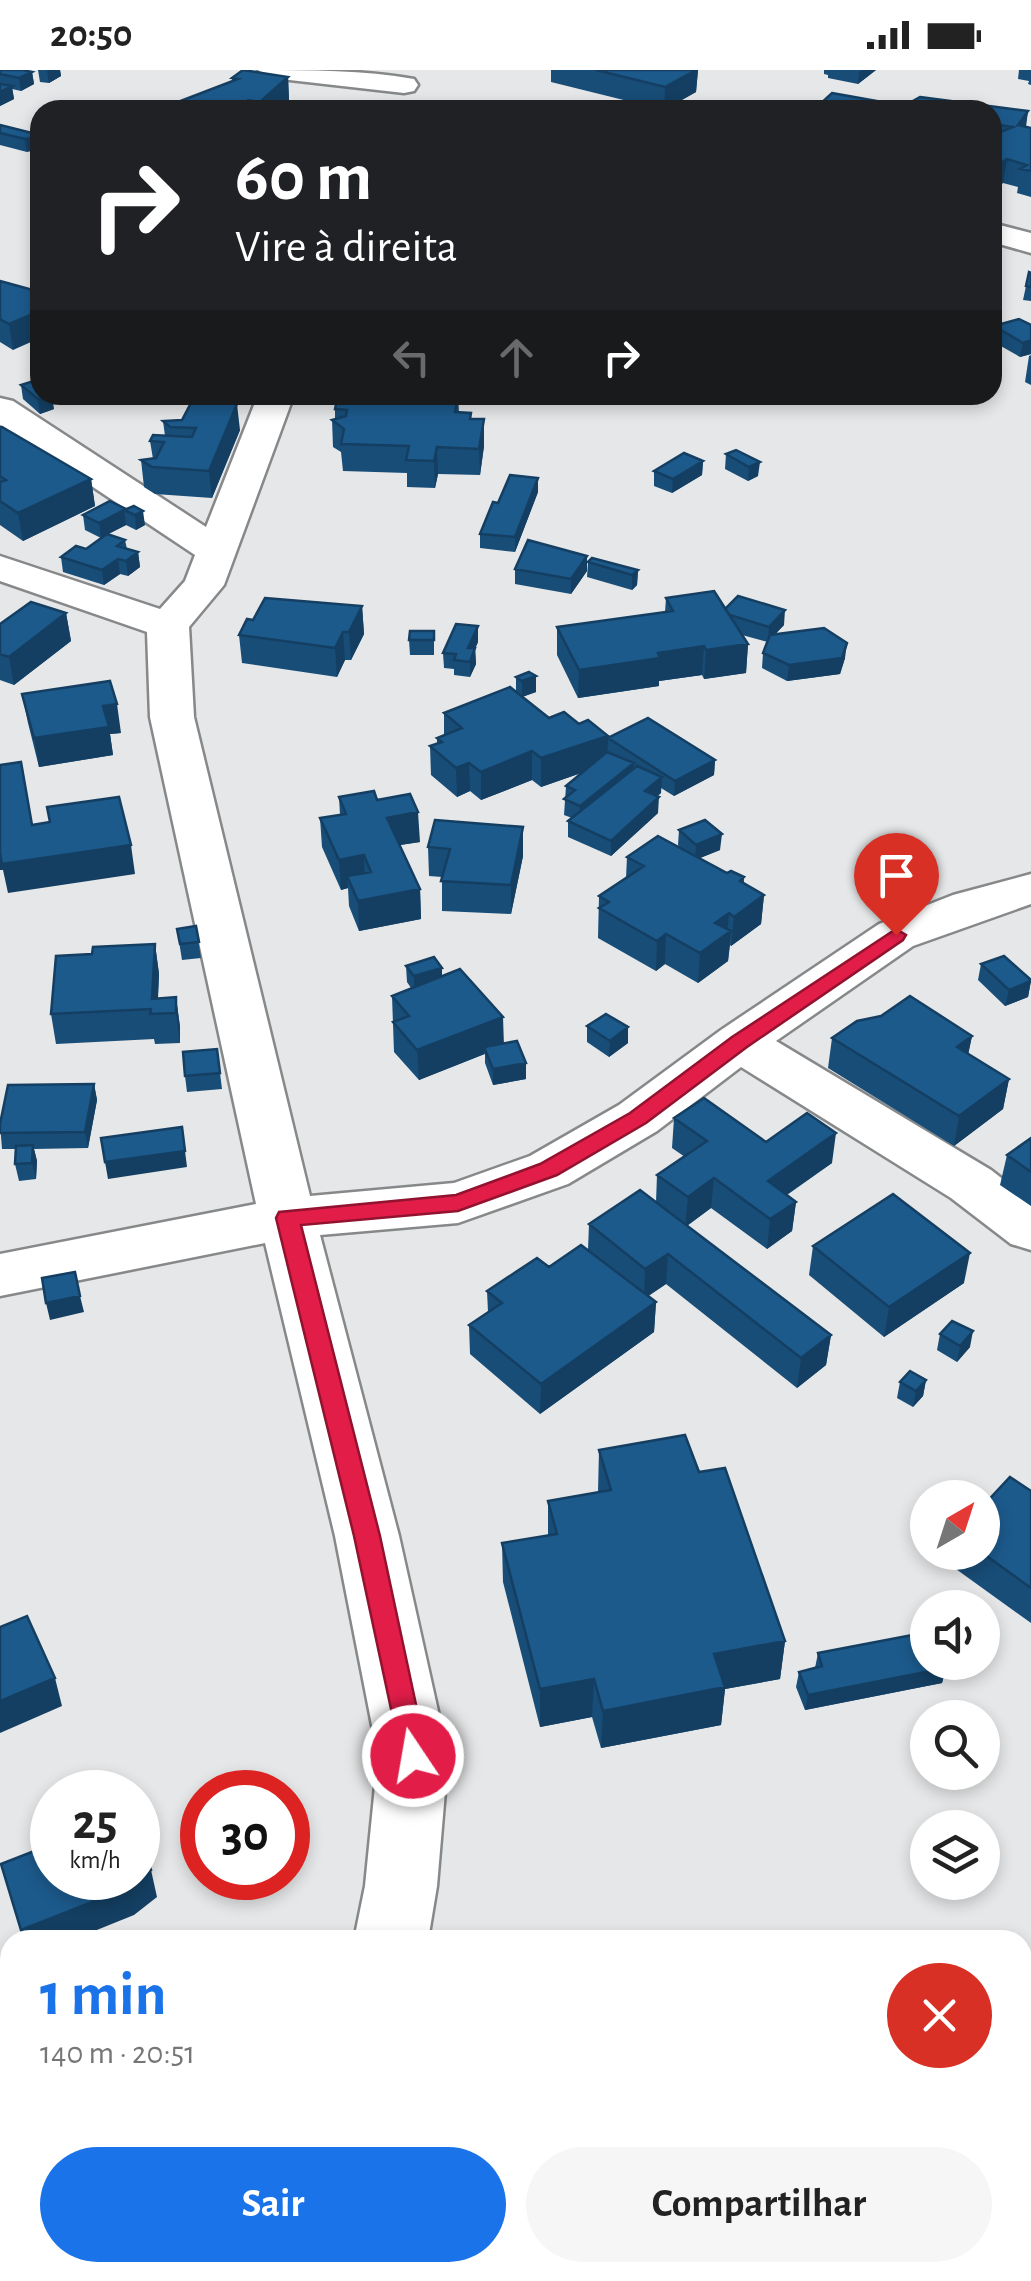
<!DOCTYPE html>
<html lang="pt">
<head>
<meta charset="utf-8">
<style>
	:root { --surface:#fff; --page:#f6f6f6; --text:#222; --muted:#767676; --accent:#1a73e8 }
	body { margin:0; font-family:"Alegreya Sans",sans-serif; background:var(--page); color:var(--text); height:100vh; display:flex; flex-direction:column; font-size:38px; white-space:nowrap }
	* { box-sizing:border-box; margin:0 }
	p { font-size:32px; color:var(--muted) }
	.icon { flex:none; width:55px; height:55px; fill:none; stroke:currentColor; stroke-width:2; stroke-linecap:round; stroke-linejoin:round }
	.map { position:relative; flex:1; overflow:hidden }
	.panel { position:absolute; left:0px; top:1860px; width:1032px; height:352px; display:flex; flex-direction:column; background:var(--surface); border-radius:30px 30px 0 0; box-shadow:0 5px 15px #0003 }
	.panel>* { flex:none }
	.hud { position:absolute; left:30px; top:30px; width:972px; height:305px; border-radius:30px; box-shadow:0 5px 15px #0003; background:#202124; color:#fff; overflow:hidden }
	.needle { width:65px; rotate:39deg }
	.controls { position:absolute; left:910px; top:1410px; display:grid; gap:20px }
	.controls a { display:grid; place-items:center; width:90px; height:90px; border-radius:50%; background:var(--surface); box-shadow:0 5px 15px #0003; font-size:50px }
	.speed { position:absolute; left:30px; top:1700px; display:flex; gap:20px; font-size:50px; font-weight:700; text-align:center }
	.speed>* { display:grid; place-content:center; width:130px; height:130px; border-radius:50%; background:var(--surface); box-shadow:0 5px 15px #0003; line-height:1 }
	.speed small { font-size:25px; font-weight:400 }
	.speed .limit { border:15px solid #d22; background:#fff; color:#111 }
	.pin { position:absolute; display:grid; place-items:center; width:85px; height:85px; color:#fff; margin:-102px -42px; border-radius:50% 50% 50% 0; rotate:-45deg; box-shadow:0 0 10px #0007 }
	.pin .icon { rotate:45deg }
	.me { position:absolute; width:110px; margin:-55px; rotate:348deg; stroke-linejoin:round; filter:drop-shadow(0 0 8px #0008) }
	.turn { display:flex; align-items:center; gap:35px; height:210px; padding:0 40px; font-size:45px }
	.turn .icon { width:130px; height:130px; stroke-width:2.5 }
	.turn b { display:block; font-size:70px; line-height:85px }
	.lanes { display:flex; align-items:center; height:95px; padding:0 40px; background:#0003; justify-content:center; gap:50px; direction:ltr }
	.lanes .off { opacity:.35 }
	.round { display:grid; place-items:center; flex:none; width:105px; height:105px; border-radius:52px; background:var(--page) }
	.overview { display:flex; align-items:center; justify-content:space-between; height:170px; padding:0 40px }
	h1 { font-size:60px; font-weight:700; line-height:75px; color:var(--accent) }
	.primary-button { display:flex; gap:20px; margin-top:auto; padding:20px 40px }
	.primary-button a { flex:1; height:115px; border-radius:60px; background:var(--accent); color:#fff; font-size:40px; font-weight:700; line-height:115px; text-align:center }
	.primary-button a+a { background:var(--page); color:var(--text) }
	.status { display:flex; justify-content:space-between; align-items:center; height:70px; padding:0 50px; background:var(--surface); direction:ltr }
	.status svg { height:28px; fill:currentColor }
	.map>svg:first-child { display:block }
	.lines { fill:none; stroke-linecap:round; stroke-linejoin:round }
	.street-casing { stroke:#868889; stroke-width:5 }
	.street { fill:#fff; fill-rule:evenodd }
	.wall { fill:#184d78 }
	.shaded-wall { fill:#143f62 }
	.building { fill:#1c5a8c; stroke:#143f62; stroke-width:2.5 }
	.route { fill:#e11d48; stroke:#92132f; stroke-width:2.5 }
</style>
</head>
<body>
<div class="status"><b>20:50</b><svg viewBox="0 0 49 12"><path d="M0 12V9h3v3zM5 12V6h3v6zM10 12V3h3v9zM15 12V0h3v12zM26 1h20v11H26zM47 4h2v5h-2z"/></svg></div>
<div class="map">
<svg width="1031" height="2211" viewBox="0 0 1031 2211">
	<rect width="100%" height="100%" fill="#e6e7e8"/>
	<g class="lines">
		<defs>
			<path id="street" d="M258 0C310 0 364 0 414 9L418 15 414 21 404 23 272 8Z
				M992 153 1031 163V183L992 172Z
				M258 325H294L224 515 189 557 194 647 310 1126 454 1113 530 1086 619 1035 721 960 879 854 953 825 1031 804V834L913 876 776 971 991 1100 1031 1131V1180L1011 1174 951 1128 741 997 657 1061 568 1114 458 1153 320 1165 399 1466 448 1686 437 1816 428 1870H354L365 1816 378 1686 335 1466 265 1173 0 1226V1184L256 1134 150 647 147 562 0 511V486L160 539 185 511 195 485 0 355V328L13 331 206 457Z
				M250 2202H332L330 2211H248Z"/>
		</defs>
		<use href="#street" class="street-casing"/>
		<use href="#street" class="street"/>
	</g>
	<path class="wall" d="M0 0 32 2 34 14 21 21 12 19 14 29 0 36Z
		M38 0H60L61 6 49 13 40 12Z
		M551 0H698L696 22 664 40 551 12Z
		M824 0H876L858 14 828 8V5L824 4Z
		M1019 0H1031V15L1028 14 1029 11 1018 9Z
		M288 7 289 30 278 40H179L178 32 232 11V8Z
		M832 23 905 36 1028 41 1026 57 1031 58V127L1017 123 1018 117 1003 113 992 120V40H817L818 36Z
		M0 55 40 65 27 82 0 75Z
		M1031 203V231L1023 230 1026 216Z
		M0 211 40 222 13 280 0 272Z
		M1031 255V284L1020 287 992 271 994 256Z
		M1031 285V315L1025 312 1029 286Z
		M21 315 54 339 40 344 23 329Z
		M458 325 459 342 471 343V349L484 376 480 405 438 404 435 418 407 417V403L343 401 341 382 333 377 332 350 335 349V339Z
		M163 351 240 360 212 428 155 424 144 417 141 390 153 389 150 371 165 366Z
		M0 356 91 409 95 436 23 471 0 455Z
		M736 380 758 406 748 411 725 399 726 384Z
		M703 391 702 405 672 423 654 416V401Z
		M538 422 515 482 480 478V464L498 433Z
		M134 436 145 455 136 460 126 455 108 464 125 470 127 479 138 482 140 497 128 506 120 504 104 515 63 502 61 487 86 479 101 468 85 460 83 445 126 440Z
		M587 486V501L571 524 515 514V499Z
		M588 492 638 500 637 515 632 520 587 507Z
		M666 528 725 539 784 555 775 564 845 588 840 604 787 611 762 598 763 583 768 572 742 565 748 574 746 603 704 609 702 605 659 611V616L578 628 557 585V557L665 542Z
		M362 536 364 564 351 590H345L337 607 242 593 239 565 253 550Z
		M66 543 71 571 14 615 0 610V554Z
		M478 556V572L475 578 476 594 470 607 454 605V599L444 598 443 583Z
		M434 561V585H410L409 570Z
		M516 607 536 622 522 627 516 622Z
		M22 624 121 663 110 664 113 685 39 697 28 653Z
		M444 643 549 648 579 654 608 668 715 690 714 705 674 726 661 718V723L657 726 658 743 611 786 568 767V751L572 748 564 745 566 716 581 703 541 717 532 710 481 730 470 721 457 727 431 705 430 676 437 674V668L444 665Z
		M339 727 377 730 420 772 399 775 420 819 421 849 359 861 349 836 348 818 341 820 322 777 320 748 340 745Z
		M679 760 720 780 700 788 727 803 744 807V813L764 825 761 854 731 876 730 875 728 891 698 913 665 894 656 901 598 868 599 826 626 808 627 787 681 779 678 775Z
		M428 777 523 786 511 844 442 841V807L429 806Z
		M196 856 201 888 182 890 177 859Z
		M155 874 159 904 158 928 176 927 180 957V973L155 974 154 969 56 974 51 944 92 884Z
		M981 894 1031 910 1028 927 1005 936 978 910Z
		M406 896 442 906 503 973 526 1009 493 1015 485 993V984L419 1010 394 982 392 926 411 918 407 912Z
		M587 956 628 957V973L609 987 587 972Z
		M972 966 968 984 1009 1009 1003 1039 954 1076 828 998 832 968Z
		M217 979 222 1019 187 1022 185 1006Z
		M94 1014 97 1030 88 1078 34 1079 37 1091 36 1109 19 1111 15 1094 16 1079H2L0 1054Z
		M674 1048 766 1072 832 1093 787 1125 796 1132 792 1161 767 1179 711 1138 687 1156 831 1265 826 1295 797 1318 666 1214 648 1226 656 1232 654 1262 540 1344 470 1284 469 1255 488 1242 487 1221 588 1180 589 1154 656 1132 657 1105 685 1087 672 1078Z
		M1031 1068V1136L1000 1115 1007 1085Z
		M813 1176 964 1213 884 1267 809 1205Z
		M940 1264 970 1277 957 1292 937 1280Z
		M926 1310 923 1326 913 1337 897 1328 900 1312Z
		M599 1380 699 1402 785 1571 780 1609 725 1619 721 1655 601 1678 592 1647 540 1657 503 1512 502 1473 548 1465V1431L598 1422Z
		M1031 1421V1553L949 1494 952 1482H982Z
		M818 1583 946 1598 942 1613 805 1640 796 1617 799 1602 815 1598Z
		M814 2202H967L974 2211H811Z"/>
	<path class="shaded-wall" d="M49 0H60L61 6 49 13 47 1Z
		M696 0H698L696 22 664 40 665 17Z
		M862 0H876L858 14 859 2Z
		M32 2 34 14 21 21 19 8Z
		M288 7 289 30 278 40H260V32Z
		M12 16 14 29 0 36V22Z
		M248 30 249 40H237V38Z
		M1028 41 1024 65 1018 55Z
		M40 66V79L27 82 25 69Z
		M1007 89 1003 113 992 120 996 96Z
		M40 241V268L13 280 9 254Z
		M1031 270V284L1020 287 1023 273Z
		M52 325 54 339 40 344 38 329Z
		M148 325H166V327L149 332Z
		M237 334 240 360 212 428 209 401Z
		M484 349V376L480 405 479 379Z
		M437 377 438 404 435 418 434 391Z
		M703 391 702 405 672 423 673 409Z
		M760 392 758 406 748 411 749 397Z
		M538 408V422L515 482V467Z
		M91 409 95 436 23 471 18 443Z
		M124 440 126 455 101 468 99 453Z
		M143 441 145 455 136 460 135 445Z
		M138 482 140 497 128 506 126 491Z
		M587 486V501L571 524V509Z
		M118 489 120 504 104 515 102 500Z
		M638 500 637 515 632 520V505Z
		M362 536 364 564 351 590 349 562Z
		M785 540 784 555 768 572 769 557Z
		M66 543 71 571 14 615 9 587Z
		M478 556V572L469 593 468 578Z
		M343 562 345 590 337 607 335 578Z
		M847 573 845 588 840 604 787 611 789 595Z
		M748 574 746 603 704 609 706 580Z
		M704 576 702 605 659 611V616L578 628 579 600 658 583Z
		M475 578 476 594 470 607V592Z
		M536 606V622L522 627V611Z
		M117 634 121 663 110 664 113 685 39 697 34 668 103 636Z
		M608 666 607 694 541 717V688Z
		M532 681V710L481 730V702Z
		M715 690 714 705 674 726 675 711Z
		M469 693 470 721 457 727 456 698Z
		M634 693 633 709 580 752V736Z
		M662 707 661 723 644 737 645 721Z
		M659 727 658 743 611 786V771Z
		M418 742 420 772 388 777 387 748Z
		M523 757V786L511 844V815Z
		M722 764 720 780 695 790 696 775Z
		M131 775 135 804 8 823 3 800H0V781Z
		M364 785 365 814 347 806 348 818 341 820 339 790Z
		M420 819 421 849 359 861 358 831Z
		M764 825 761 854 731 876 734 847Z
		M729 843 727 864 731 861 728 891 698 913 700 883 715 853Z
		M666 864 665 894 656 901 657 871Z
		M155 874 159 904 157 944 152 929Z
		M442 898V914L414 922V906Z
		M1031 911 1028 927 1005 936 1009 920Z
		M176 927 180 957V973L176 943Z
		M503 947 504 976 484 977V984L419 1010 417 980Z
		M628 957V973L609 987 610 971Z
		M972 966 966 995 957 977Z
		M526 993V1009L493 1015V999Z
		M1009 1009 1003 1039 954 1076 959 1046Z
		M94 1014 97 1030 88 1078 85 1062Z
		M836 1063 832 1093 764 1140 768 1111Z
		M33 1075 37 1091 36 1109 32 1093Z
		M185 1081 187 1097 108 1109 105 1092Z
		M714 1108 711 1138 685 1157 688 1127Z
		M796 1132 792 1161 767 1179 770 1149Z
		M970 1183 964 1213 884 1267 889 1237Z
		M668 1184 666 1214 644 1229 645 1199Z
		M80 1226 84 1242 50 1250 46 1233Z
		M656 1232 654 1262 540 1344 541 1314Z
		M973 1261 970 1277 957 1292 960 1276Z
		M831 1265 826 1295 797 1318 801 1288Z
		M926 1310 923 1326 913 1337 916 1321Z
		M785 1571 780 1609 725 1619 721 1655 601 1678 603 1641 714 1584Z
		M946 1598 942 1613 805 1640 808 1625Z
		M55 1608 62 1636 0 1663V1631Z
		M594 1609 592 1647 540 1657V1619Z
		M151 1800 157 1827 134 1845 72 1870H25L21 1860Z"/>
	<path class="building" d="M0 0H23L32 2 19 8 0 4Z
		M243 0 288 7 260 32 248 30 237 38 198 31 178 32 238 9 232 8Z
		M596 0H696L665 17Z
		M0 14 12 16 0 22Z
		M832 23 905 36 897 40 847 34 840 40 818 36Z
		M920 27 1028 41 1018 55 1031 58V101L1020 99 1027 95 1007 89 996 96 992 95V82L999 78 992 76 994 68 992 65 1013 57 992 54V40H897Z
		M624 34 657 40H609Z
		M0 55 40 65V66L25 69 0 63Z
		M1029 202 1031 203V217L1026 216Z
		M0 211 40 222V241L9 254 0 249Z
		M1019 249 1031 255V270L1023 273 994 256Z
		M34 311 40 316V325H52L38 329 21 315Z
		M338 325H458L455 342 471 343 470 349H484L479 379 437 377 434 391 406 390 409 376 341 374 344 359 332 350 346 346 347 340 335 339Z
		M192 331 237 334 209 401 152 397 141 390 156 388 164 372 150 371 153 365 192 367 196 358 170 357 163 351 182 350Z
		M0 357H2L91 409 18 443 0 431V412L6 410 0 406Z
		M736 380 760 392 749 397 726 384Z
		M684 383 703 391 673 409 654 401Z
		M510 405 538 408 515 467 480 464 493 432 498 433Z
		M110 431 126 439 99 453 83 445Z
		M134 436 143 441 135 445 124 440Z
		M107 464 125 470 117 476 138 482 126 491 118 489 102 500 61 487 76 476 86 479Z
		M528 470 587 486 571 509 515 499Z
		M592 488 638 500 632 505 588 492Z
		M714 521 748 574 706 580 704 576 658 583 660 588 579 600 557 557 673 541 666 528Z
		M738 526 785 540 769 557 730 545 725 539Z
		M265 528 362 536 349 562H343L335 578 239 565 247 549 253 550Z
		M31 532 66 543 9 587 0 584V554Z
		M456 554 478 556 468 578H475L470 592 454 590 456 584 443 583Z
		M824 558 847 573 842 588 789 595 763 583 770 565Z
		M410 561H434V570H409Z
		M529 602 536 606 522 611 516 607Z
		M110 611 117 634 103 636 109 657 34 668 22 624Z
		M510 617 549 648 564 642 579 654 588 650 608 666 541 688 532 681 481 702 469 693 456 698 430 676 442 672 437 668 462 658 444 643Z
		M648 648 715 690 675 711 608 668Z
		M607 682 634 693 580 736 564 729 575 720 566 716Z
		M21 692 32 755 50 752 47 737 119 727 131 775 2 794 0 783V695Z
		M637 696 662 707 645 721 659 727 611 771 568 751Z
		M374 721 377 730 410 724 418 742 387 748 420 819 358 831 347 806 371 802 364 785 339 790 320 748 346 744 339 727Z
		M435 750 523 757 511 815 441 811 450 779 428 777Z
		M705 750 722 764 696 775 679 760Z
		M658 766 727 803 731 801 744 807 740 811 764 825 734 847 729 843 715 853 731 861 700 883 666 864 657 871 599 838 609 832 599 826 644 796 627 787Z
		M196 856 199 872 180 874 177 859Z
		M155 874 152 929 176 927V943L150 944 151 939 51 944 56 886 92 884 93 877Z
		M1004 886 1031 910V911L1009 920 981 894Z
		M434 887 442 898 414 906 406 896Z
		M460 899 503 947 417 980 393 952 409 946 392 926Z
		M910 926 972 966 957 977 1009 1009 959 1046 832 968 857 951 881 946Z
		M606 944 628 957 610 971 587 956Z
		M517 971 526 993 493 999 484 977Z
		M217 979 220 1003 185 1006 183 982Z
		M94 1014 85 1062 0 1063V1054L8 1015Z
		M704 1028 766 1072 807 1043 836 1063 768 1111 796 1132 770 1149 714 1108 688 1127 657 1105 707 1071 674 1048Z
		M182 1057 185 1081 105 1092 101 1068Z
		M1031 1068V1102L1007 1085Z
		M33 1075 32 1093 15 1094 16 1076Z
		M640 1120 831 1265 801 1288 668 1184 645 1199 589 1154Z
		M893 1124 970 1183 889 1237 813 1176Z
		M581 1175 656 1232 541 1314 469 1255 502 1233 487 1221 537 1188 549 1197Z
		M75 1202 80 1226 46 1233 42 1208Z
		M952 1251 973 1261 960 1276 940 1264Z
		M910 1301 926 1310 916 1321 900 1312Z
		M685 1365 699 1402 725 1398 785 1571 714 1584 725 1617 603 1641 594 1609 540 1619 502 1473 557 1464 548 1431 611 1420 599 1380Z
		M1010 1407 1031 1421V1518L981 1482H982V1437Z
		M27 1546 55 1608 0 1631V1557Z
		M928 1562V1592H944L946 1598 808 1625 799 1602 822 1596 818 1583Z
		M138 1764 151 1800 128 1818 21 1860 1 1794 52 1774V1808H138Z
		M816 2202H967L974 2211H822Z"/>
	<path class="route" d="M896 859 906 865 903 870 747 977 646 1053 557 1105 458 1141 301 1155 380 1466 427 1686 423 1695 413 1698 403 1695 354 1466 276 1148 279 1142 456 1125 540 1094 630 1043 732 967Z"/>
</svg>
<div class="controls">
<a><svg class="needle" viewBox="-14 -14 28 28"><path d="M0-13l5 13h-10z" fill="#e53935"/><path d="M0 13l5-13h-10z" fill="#767676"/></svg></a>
<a><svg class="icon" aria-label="sound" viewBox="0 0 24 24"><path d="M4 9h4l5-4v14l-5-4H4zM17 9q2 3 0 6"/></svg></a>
<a><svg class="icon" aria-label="search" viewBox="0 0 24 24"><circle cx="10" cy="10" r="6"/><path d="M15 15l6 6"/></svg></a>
<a><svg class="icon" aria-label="layers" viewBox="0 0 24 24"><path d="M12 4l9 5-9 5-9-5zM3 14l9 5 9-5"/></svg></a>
</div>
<div class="speed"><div>25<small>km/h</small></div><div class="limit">30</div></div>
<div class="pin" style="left:896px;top:865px;background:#d93025"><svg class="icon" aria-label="arrive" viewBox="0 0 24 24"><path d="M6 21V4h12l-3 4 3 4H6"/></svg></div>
<svg class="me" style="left:413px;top:1686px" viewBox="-20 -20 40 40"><circle r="17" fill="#e11d48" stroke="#fff" stroke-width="3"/><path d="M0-11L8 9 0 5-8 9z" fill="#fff"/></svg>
<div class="hud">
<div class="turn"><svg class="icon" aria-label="right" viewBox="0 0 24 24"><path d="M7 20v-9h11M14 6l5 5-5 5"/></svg><div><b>60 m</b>Vire à direita</div></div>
<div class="lanes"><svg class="icon off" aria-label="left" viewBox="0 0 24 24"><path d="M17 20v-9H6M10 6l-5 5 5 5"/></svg><svg class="icon off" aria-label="ahead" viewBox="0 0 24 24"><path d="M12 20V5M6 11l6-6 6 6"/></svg><svg class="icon" aria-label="right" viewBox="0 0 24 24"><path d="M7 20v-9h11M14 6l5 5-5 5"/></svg></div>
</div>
<section class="panel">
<div class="overview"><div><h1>1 min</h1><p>140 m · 20:51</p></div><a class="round" style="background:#d93025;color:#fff"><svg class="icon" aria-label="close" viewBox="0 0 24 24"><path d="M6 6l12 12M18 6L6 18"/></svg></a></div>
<div class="primary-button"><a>Sair</a><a>Compartilhar</a></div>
</section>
</div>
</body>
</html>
